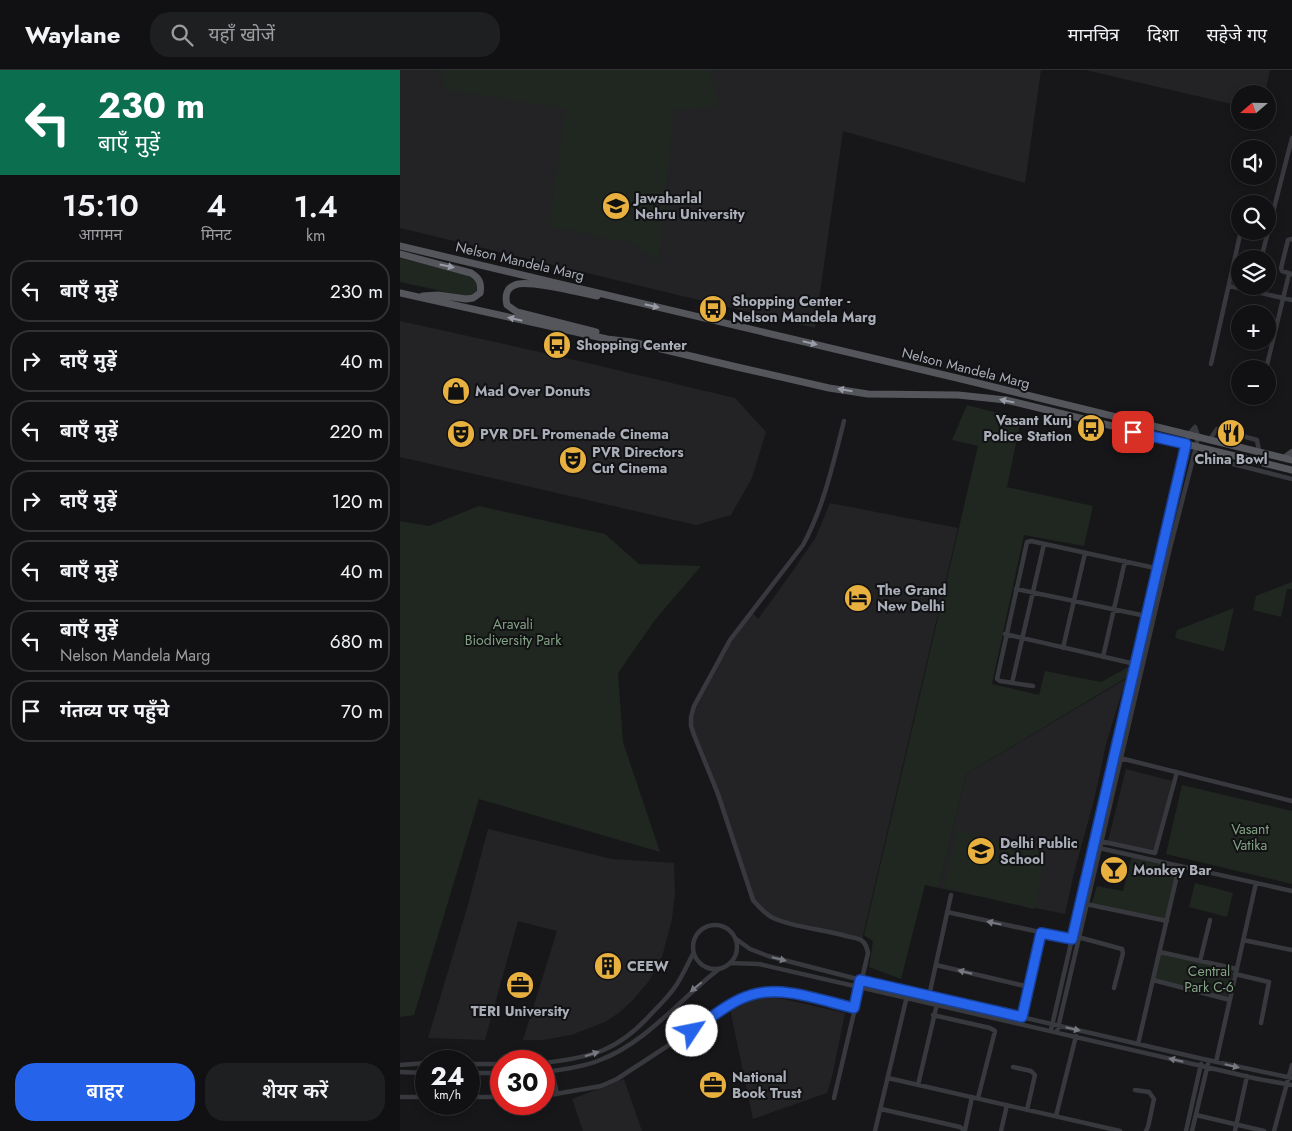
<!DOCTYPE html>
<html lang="hi">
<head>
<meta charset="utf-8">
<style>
	:root { --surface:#111113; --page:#1e1f21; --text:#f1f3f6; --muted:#9c9da0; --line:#303133; --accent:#2563eb }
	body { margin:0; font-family:Jost,"Noto Sans Devanagari",sans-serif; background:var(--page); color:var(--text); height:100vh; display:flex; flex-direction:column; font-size:19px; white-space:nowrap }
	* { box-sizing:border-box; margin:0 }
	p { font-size:16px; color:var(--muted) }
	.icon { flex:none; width:28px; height:28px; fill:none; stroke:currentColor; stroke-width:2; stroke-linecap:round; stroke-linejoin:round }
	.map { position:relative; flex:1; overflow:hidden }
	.drawer { display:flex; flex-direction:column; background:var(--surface); width:400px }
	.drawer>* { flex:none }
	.hud { background:#0b6e4f; color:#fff; overflow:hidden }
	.needle { width:32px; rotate:250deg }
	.controls { position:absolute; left:831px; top:15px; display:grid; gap:10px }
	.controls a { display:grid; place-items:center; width:45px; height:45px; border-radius:50%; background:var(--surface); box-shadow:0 2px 8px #0003,0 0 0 1px var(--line); font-size:25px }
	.speed { position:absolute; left:15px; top:980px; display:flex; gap:10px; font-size:25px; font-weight:700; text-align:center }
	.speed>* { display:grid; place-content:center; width:65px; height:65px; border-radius:50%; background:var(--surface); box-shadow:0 2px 8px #0003,0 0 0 1px var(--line); line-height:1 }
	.speed small { font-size:12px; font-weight:400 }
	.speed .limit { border:8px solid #d22; background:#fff; color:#111 }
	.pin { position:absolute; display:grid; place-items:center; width:42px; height:42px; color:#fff; margin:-21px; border-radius:10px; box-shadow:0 2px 8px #0006 }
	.me { position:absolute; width:55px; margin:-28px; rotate:56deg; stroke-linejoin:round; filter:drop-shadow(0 0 4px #0008) }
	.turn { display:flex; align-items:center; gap:18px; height:105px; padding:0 15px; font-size:22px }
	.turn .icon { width:65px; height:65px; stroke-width:2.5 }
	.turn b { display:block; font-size:35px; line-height:42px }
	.eta { display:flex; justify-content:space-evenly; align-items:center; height:85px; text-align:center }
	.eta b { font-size:30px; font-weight:600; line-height:35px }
	.cta { display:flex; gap:10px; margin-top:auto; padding:10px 15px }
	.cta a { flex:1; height:58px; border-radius:20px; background:var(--accent); color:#fff; font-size:20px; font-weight:600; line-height:58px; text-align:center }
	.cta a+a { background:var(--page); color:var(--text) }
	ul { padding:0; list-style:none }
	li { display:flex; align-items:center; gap:15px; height:62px; margin:0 10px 8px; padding:0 5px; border:2px solid var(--line); border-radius:20px }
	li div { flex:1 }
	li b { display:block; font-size:19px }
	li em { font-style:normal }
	header { display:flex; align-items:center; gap:30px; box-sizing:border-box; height:70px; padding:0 25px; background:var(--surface); border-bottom:1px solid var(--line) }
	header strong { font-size:24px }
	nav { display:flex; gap:28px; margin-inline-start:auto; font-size:18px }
	.search { width:350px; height:45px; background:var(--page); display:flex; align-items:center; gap:12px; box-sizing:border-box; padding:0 18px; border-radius:20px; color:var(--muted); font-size:19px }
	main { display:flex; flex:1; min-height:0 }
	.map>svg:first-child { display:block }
	.built { fill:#232326 }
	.green { fill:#1f2720 }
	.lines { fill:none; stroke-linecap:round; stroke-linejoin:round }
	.street { stroke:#38393e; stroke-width:4.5 }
	.secondary { stroke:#46484e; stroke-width:6 }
	.primary { stroke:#54565c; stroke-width:7 }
	.oneway { fill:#999ca6 }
	.oneway2 { fill:#777981 }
	.route-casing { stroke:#184099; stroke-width:12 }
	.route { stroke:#2563eb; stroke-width:9 }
	.labels { text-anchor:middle; stroke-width:4; stroke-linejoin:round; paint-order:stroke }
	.poi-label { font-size:14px; font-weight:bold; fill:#aaaeb8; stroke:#121214; text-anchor:start }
	.street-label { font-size:14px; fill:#aaaeb8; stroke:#121214 }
	.park-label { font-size:14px; fill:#82a284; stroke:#121214 }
</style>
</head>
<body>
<header>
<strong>Waylane</strong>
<div class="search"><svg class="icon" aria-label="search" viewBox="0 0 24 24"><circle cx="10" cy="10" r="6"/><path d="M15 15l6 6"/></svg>यहाँ खोजें</div>
<nav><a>मानचित्र</a><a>दिशा</a><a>सहेजे गए</a></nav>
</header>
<main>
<section class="drawer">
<div class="hud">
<div class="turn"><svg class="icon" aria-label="left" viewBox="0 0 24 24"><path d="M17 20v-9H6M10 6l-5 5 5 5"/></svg><div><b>230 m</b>बाएँ मुड़ें</div></div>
</div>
<div class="eta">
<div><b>15:10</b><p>आगमन</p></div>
<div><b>4</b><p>मिनट</p></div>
<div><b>1.4</b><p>km</p></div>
</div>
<ul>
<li><svg class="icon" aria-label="left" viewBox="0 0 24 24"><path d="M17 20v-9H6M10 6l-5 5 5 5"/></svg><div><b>बाएँ मुड़ें</b></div><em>230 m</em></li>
<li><svg class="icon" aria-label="right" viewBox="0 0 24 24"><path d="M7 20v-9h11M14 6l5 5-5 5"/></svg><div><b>दाएँ मुड़ें</b></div><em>40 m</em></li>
<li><svg class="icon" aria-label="left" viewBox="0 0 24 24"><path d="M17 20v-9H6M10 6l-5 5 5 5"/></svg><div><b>बाएँ मुड़ें</b></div><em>220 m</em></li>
<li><svg class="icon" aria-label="right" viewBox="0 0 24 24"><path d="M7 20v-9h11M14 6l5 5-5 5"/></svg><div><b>दाएँ मुड़ें</b></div><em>120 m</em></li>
<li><svg class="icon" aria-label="left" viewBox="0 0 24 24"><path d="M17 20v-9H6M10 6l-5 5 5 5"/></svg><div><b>बाएँ मुड़ें</b></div><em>40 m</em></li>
<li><svg class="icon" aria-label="left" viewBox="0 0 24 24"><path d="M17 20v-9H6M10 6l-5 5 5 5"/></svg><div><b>बाएँ मुड़ें</b><p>Nelson Mandela Marg</p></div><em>680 m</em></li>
<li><svg class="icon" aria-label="arrive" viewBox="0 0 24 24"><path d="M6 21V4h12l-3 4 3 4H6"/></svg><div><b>गंतव्य पर पहुँचे</b></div><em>70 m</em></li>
</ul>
<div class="cta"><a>बाहर</a><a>शेयर करें</a></div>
</section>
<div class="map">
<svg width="892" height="1061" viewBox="0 0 892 1061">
	<rect width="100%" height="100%" fill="#171719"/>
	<path class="built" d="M0 0H641L625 113 443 61 415 258 0 158Z
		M685 0H870L865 24H840V36Z
		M0 251 158 286 335 328 366 362 352 408 331 445 296 455 0 387Z
		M430 433 558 458 462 870 372 847 353 830 291 656 298 627 333 566 352 542 358 549 390 505 416 467Z
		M726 609 706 674 695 726 673 807 665 844 539 818 566 704Z
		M726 699 772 711 754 783 708 771Z
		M88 759 212 789 274 793 275 824 272 849 261 891 249 911 233 930 220 942 205 952 171 965 143 970H123L157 861 118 851 85 970 28 968 67 838Z
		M362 926 375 927 445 943 432 1007 427 1023 353 1049 330 939Z
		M224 1009 242 1061H183L172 1029Z"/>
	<path class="green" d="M40 0H310L318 36 274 40 258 194 235 174 149 156 166 38 46 20Z
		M0 188 67 205 77 212C79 222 74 225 64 226L0 212Z
		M567 335 621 349 607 417 693 436 684 476 624 465 592 614 639 625 645 601 701 612 730 596 726 608 566 704 539 818 525 815 501 909 469 897 473 871 464 865 578 376 552 370Z
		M79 436 205 464 239 494 301 496 255 550 218 603 223 672 260 782 79 729 14 945 0 947V451L29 456Z
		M892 512V519H887L881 547 853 540 856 526Z
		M834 538 824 581 775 568 777 560Z
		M782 715 892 741V814L766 784Z
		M557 761 647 782 634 839 544 818Z
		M732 786 777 797 767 851 691 835 697 816 723 821Z
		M795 813 833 823 827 847 789 837Z
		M760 882 834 899 827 929 753 910Z"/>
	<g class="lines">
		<path class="street" d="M892 169 888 170 881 198 882 201 892 204
			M861 189 892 68
			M829 216 892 230
			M811 294 840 165
			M866 299 889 204
			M810 369 817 359 857 370 859 381
			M794 384 892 409
			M616 519 746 546
			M605 564 735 594
			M663 578 685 483
			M703 587 725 491
			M612 613 644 474
			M633 616 600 611 597 609 627 472 631 471 764 500
			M720 688 892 731
			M700 771 755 783 777 702
			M699 778 892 821
			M686 834 767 851
			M547 842 672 869
			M293 877a22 22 0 1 1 44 0a22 22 0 1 1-44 0Z
			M678 867 722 879 723 883 714 918
			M336 869 350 879 368 886 461 910 803 989 892 1008
			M843 870 892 880
			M760 882 837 899
			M800 891 810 850
			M330 893 359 894 858 1009 892 1015
			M536 895 629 917
			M835 904 869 912 861 953
			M753 910 830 930
			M529 926 551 825
			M533 945 590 958 595 961 578 1028
			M621 949 641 863
			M651 960 786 374 789 364 795 357 798 366 796 377 769 482 657 962
			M738 974 779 797
			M816 992 856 813
			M144 993C193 987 218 981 252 943 260 935 268 927 275 917 282 907 287 895 293 884
			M69 994H101
			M0 995 26 993
			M613 997 631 1001 635 1005 627 1040
			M152 1001 157 1024
			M0 1002 26 1003
			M144 1002C162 1000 183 997 200 990 246 973 281 928 319 899
			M69 1003H101
			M488 1008 720 1061
			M518 1015 537 934
			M735 1020 749 1022 754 1029 748 1057 746 1061
			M144 1026 201 1016 217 1009 324 939 351 925 365 921 383 922 454 938
			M0 1027H26
			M69 1027H101
			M434 1028 468 883C467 878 466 873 461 870 457 868 450 867 446 866 422 859 396 858 373 848 365 844 359 837 353 830L318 724 294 665 291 656V647L294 636 330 570 403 475C424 436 433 394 444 351
			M481 1039 560 1057 565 1061
			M796 1045 864 1061
			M656 1046 676 966
			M565 1060 572 1027
			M475 1061 507 926
			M601 1061 607 1035
			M786 1061 801 994
			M792 1061 808 994
			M835 1061 847 1006
			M874 1061 892 995"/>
		<path class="secondary" d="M884 388 892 382"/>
		<path class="primary" d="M0 176 557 308 892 390
			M0 184 71 203C79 208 82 213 80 223L73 228 66 229 38 225 23 226
			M0 223 207 269 232 272 337 297 429 318 468 324 558 325 606 330 892 400
			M196 262 117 242 107 235C105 227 106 218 115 215 128 209 180 223 197 226"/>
	</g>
	<defs><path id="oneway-solid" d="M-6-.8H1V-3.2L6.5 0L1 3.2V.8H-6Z" transform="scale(1.25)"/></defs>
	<g class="oneway">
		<use href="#oneway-solid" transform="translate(47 196) rotate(12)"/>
		<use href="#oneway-solid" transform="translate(252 236) rotate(13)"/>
		<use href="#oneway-solid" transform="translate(115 249) rotate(-167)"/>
		<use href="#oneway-solid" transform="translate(410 273) rotate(13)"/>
		<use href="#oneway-solid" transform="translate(445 320) rotate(-170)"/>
		<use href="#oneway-solid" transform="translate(607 331) rotate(-168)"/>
	</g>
	<g class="oneway2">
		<use href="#oneway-solid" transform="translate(594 853) rotate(-168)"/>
		<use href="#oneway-solid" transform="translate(379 889) rotate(14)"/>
		<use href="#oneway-solid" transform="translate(565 902) rotate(-166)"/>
		<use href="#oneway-solid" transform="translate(296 917) rotate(140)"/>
		<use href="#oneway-solid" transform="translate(673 959) rotate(13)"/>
		<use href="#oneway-solid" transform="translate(192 984) rotate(-17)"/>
		<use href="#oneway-solid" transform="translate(776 990) rotate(-167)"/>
		<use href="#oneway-solid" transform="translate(832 996) rotate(13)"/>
	</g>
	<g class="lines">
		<defs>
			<path id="route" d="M292 961C310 949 330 931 351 925 382 915 423 931 454 938L460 910 622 947 641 863 672 869 786 374 733 362"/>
		</defs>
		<use href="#route" class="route-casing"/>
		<use href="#route" class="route"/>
	</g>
	<defs>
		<symbol id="university-disc" viewBox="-11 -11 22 22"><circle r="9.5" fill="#e8b13f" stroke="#121214"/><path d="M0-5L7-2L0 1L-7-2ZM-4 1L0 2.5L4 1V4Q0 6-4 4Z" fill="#111"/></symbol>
		<symbol id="bus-disc" viewBox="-11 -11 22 22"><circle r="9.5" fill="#e8b13f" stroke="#121214"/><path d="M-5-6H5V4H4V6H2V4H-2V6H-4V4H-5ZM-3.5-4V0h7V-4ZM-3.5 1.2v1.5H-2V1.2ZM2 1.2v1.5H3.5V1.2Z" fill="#111"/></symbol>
		<symbol id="shop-disc" viewBox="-11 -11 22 22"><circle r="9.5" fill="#e8b13f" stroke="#121214"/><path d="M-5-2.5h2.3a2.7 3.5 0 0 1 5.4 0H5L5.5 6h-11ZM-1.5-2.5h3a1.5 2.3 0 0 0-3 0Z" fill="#111"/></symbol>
		<symbol id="restaurant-disc" viewBox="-11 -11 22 22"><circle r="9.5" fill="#e8b13f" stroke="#121214"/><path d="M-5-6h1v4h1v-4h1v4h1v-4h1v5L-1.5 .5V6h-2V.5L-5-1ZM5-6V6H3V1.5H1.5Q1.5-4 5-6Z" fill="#111"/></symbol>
		<symbol id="theatre-disc" viewBox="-11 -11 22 22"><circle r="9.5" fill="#e8b13f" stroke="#121214"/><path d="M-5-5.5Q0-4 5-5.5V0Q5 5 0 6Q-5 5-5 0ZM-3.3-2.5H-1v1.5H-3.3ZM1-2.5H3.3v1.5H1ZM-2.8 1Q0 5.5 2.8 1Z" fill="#111"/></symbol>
		<symbol id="hotel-disc" viewBox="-11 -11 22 22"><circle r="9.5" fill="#e8b13f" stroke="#121214"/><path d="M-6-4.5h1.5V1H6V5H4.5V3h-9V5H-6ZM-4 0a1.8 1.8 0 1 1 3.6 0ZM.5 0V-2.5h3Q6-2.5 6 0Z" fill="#111"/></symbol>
		<symbol id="school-disc" viewBox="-11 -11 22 22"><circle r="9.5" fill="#e8b13f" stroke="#121214"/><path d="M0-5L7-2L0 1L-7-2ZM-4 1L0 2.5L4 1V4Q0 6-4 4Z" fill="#111"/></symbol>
		<symbol id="bar-disc" viewBox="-11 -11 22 22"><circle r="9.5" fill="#e8b13f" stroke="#121214"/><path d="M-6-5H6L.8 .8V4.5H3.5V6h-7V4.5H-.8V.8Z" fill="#111"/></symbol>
		<symbol id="building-disc" viewBox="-11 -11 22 22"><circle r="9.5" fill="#e8b13f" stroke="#121214"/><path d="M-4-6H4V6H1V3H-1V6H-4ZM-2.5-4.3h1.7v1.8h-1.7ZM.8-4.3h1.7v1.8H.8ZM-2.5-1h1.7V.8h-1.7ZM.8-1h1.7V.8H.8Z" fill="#111"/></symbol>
		<symbol id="office-disc" viewBox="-11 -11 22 22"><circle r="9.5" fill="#e8b13f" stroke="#121214"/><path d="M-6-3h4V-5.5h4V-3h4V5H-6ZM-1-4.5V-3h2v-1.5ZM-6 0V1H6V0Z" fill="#111"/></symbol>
	</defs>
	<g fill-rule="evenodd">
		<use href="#university-disc" x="200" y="120" width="32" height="32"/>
		<use href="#bus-disc" x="297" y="223" width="32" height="32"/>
		<use href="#bus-disc" x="141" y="259" width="32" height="32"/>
		<use href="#shop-disc" x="40" y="305" width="32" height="32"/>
		<use href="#bus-disc" x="675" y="342" width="32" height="32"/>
		<use href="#restaurant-disc" x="815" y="347" width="32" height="32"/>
		<use href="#theatre-disc" x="45" y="348" width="32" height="32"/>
		<use href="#theatre-disc" x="157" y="374" width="32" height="32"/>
		<use href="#hotel-disc" x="442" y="512" width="32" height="32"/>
		<use href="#school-disc" x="565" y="765" width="32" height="32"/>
		<use href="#bar-disc" x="698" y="784" width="32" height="32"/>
		<use href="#building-disc" x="192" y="880" width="32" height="32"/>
		<use href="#office-disc" x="104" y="899" width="32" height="32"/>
		<use href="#office-disc" x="297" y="999" width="32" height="32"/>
	</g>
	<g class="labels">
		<g class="poi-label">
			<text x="235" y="133">Jawaharlal<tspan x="235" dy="16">Nehru University</tspan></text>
			<text x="332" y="236">Shopping Center -<tspan x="332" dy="16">Nelson Mandela Marg</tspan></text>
			<text x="176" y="280">Shopping Center</text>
			<text x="75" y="326">Mad Over Donuts</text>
			<text x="672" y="355" text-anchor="end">Vasant Kunj<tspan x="672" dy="16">Police Station</tspan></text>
			<text x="80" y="369">PVR DFL Promenade Cinema</text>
			<text x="192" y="387">PVR Directors<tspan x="192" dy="16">Cut Cinema</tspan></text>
			<text x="831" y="394" text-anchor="middle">China Bowl</text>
			<text x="477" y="525">The Grand<tspan x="477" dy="16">New Delhi</tspan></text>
			<text x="600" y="778">Delhi Public<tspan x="600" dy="16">School</tspan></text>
			<text x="733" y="805">Monkey Bar</text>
			<text x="227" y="901">CEEW</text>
			<text x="120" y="946" text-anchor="middle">TERI University</text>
			<text x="332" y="1012">National<tspan x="332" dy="16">Book Trust</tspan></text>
		</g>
		<g class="street-label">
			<text transform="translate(120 191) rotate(13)" y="5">Nelson Mandela Marg</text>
			<text transform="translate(566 298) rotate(14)" y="5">Nelson Mandela Marg</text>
		</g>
		<g class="park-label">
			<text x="113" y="559">Aravali<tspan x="113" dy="16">Biodiversity Park</tspan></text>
			<text x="850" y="764">Vasant<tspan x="850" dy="16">Vatika</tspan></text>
			<text x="809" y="906">Central<tspan x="809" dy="16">Park C-6</tspan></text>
		</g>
	</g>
</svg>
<div class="controls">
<a><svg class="needle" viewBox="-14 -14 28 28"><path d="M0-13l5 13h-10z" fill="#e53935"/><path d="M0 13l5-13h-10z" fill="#9c9da0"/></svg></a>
<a><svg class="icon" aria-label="sound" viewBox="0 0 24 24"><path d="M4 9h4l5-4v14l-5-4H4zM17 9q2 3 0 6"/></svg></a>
<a><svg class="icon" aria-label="search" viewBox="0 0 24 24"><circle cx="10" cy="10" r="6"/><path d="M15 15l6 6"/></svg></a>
<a><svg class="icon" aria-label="layers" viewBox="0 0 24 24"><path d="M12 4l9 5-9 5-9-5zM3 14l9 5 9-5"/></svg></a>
<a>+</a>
<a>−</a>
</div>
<div class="speed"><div>24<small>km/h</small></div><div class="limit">30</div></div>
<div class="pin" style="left:733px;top:362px;background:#d93025"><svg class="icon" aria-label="arrive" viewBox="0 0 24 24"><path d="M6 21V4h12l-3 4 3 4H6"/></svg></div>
<svg class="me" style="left:292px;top:961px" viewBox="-20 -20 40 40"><circle r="19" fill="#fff"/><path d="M0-13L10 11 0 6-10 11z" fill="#2563eb"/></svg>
</div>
</main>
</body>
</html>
